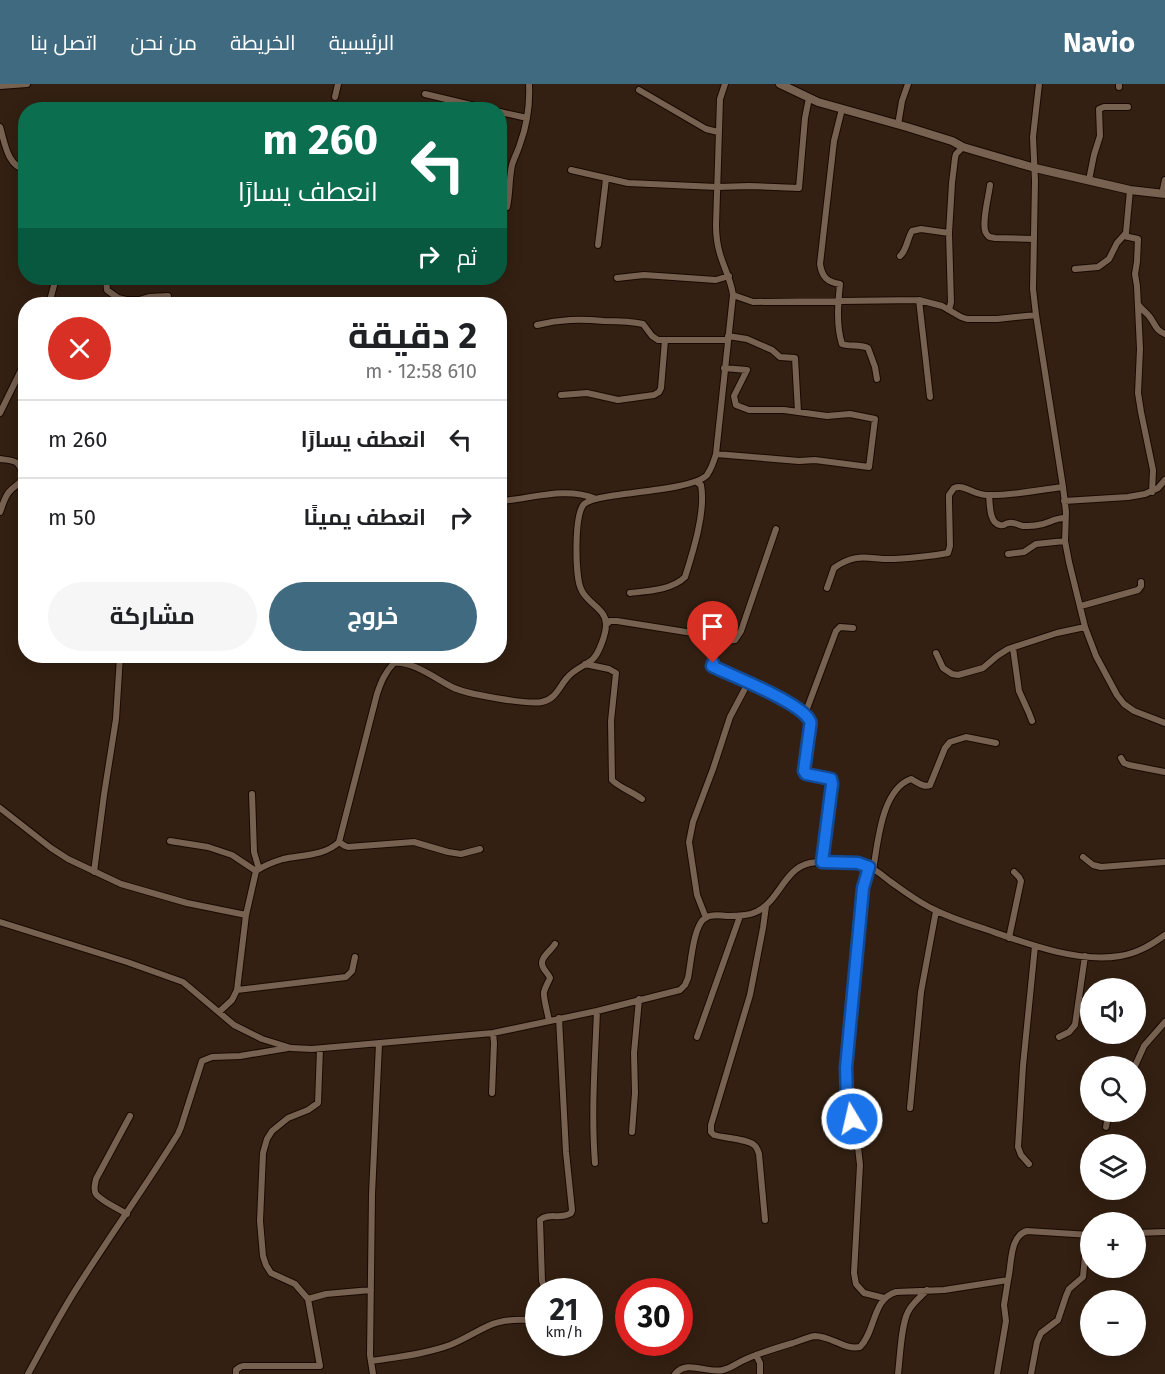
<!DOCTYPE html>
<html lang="ar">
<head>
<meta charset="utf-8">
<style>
	:root { --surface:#fff; --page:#f6f6f6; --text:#202124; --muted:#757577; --line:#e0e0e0; --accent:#406a80 }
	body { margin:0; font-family:"Fira Sans",Cairo,sans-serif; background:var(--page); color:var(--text); direction:rtl; height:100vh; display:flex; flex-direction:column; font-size:22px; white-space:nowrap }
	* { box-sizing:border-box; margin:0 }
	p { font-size:20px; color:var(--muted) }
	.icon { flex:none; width:33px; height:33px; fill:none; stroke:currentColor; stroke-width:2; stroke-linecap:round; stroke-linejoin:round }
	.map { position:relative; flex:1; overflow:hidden; direction:ltr }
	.drawer { position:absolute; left:18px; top:213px; width:489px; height:366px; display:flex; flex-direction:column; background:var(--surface); border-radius:24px; box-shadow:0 3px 15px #0003; direction:rtl }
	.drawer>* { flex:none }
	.guide { position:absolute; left:18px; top:18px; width:489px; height:183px; border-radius:24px; box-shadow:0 3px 15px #0003; direction:rtl; background:#0b6e4f; color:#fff; overflow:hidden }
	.tools { position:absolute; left:1080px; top:894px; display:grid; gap:12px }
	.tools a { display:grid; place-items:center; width:66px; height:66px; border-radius:50%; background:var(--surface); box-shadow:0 3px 15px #0003; font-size:30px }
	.speed { position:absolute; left:525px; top:1194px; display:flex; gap:12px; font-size:30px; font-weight:700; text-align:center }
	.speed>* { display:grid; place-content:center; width:78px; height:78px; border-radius:50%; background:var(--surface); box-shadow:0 3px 15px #0003; line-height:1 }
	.speed small { font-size:15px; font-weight:400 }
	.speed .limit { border:9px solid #d22; background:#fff; color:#111 }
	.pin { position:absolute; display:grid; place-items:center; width:51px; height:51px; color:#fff; margin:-62px -26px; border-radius:50% 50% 50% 0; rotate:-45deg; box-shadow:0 0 6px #0007 }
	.pin .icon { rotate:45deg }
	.me { position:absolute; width:66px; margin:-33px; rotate:351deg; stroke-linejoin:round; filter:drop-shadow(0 0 4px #0008) }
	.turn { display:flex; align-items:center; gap:21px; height:126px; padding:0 30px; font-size:27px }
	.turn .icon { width:78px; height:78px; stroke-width:2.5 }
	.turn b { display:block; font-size:42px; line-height:51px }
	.then { display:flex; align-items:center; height:57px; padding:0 30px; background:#0003; gap:12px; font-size:22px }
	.round { display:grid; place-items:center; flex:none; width:63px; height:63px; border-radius:32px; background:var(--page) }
	.headline { display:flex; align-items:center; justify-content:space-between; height:102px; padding:0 30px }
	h1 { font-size:36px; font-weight:700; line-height:45px }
	.cta { display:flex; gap:12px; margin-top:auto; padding:12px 30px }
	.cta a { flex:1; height:69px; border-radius:36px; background:var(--accent); color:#fff; font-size:24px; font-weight:700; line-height:69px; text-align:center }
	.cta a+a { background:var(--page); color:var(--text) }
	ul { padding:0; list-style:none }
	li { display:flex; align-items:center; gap:18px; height:78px; padding:0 30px; border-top:2px solid var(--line) }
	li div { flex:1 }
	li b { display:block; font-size:22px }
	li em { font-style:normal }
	header { display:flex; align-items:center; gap:36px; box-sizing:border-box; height:84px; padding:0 30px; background:var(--accent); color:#fff }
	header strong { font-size:28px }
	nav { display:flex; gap:33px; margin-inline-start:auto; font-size:21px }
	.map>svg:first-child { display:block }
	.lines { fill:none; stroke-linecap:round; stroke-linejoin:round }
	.minor-casing { stroke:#1a0901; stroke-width:8 }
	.tertiary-casing { stroke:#1a0901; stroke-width:10 }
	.minor { stroke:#776151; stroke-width:6 }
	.tertiary { stroke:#776151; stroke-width:8 }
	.route-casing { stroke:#114b97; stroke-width:15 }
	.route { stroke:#1a73e8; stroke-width:10 }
</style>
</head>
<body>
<header>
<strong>Navio</strong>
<nav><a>الرئيسية</a><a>الخريطة</a><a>من نحن</a><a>اتصل بنا</a></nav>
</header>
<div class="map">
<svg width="1165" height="1290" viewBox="0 0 1165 1290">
	<rect width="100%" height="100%" fill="#332012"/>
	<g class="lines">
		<defs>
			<path id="minor" d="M1039 0 1033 53 1035 97 1033 205 1036 231 1063 403 1066 428 1065 457 1069 478 1085 543 1096 572 1117 611 1124 620 1134 627 1165 639
				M0 2 27 0
				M1119 3V0
				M639 6 706 45 718 48
				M425 10 492 26
				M335 13 338 0
				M842 25 834 57 820 180C822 193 827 198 840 200 838 219 836 241 842 260 851 263 858 260 868 264L875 283 877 295
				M500 28 527 34
				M898 41 902 17 908 0
				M0 43C5 59 7 82 26 86
				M571 86 628 99 717 103 749 102 799 104 805 34 809 14
				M1089 96 1094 71 1100 52 1099 25 1104 23H1128
				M990 101C989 111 981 141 986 149 989 154 990 153 995 154L1034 155
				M1162 110 1165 96
				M507 123C510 109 509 95 512 81 514 74 518 67 520 60 527 41 530 20 529 0
				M1124 152 1138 155 1137 178 1135 190 1137 202 1140 265 1138 309 1141 328 1153 386 1152 408
				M598 161 606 95
				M900 172C907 166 907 155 912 147L921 145 949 149
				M1075 185 1098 183 1109 175 1117 159 1126 149 1130 106
				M106 194 107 206 118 214 126 216H139L149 213 168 212
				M617 194 644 191 716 196 729 192
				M733 211 753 218 919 216 942 222 961 233 967 235H997L1036 231
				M919 216 930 313
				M49 220 56 194
				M1138 220C1141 225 1145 227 1149 232 1155 239 1155 246 1165 250
				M949 226 951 218 949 149 952 99 955 74 956 70 963 63
				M537 241C561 235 580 235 604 237 617 237 630 237 643 240L652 252 658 256H727
				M728 252 747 255 772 266 780 273 795 274 798 328
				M561 311 587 309 618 316 654 311 659 308 661 304 665 256
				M0 329 26 276
				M716 370 799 377 815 376 869 383 875 335 850 330 827 332 784 326H749L736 321 734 312 747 286 724 284
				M0 375C17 377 19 376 24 394 20 400 14 402 9 408 4 414 3 421 0 428
				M989 411C990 420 989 439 1000 441 1007 442 1002 440 1009 439 1013 438 1019 441 1023 442 1028 442 1033 442 1038 441 1049 440 1053 434 1065 434
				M500 417C531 415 565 402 596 415
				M1064 417 1128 413 1145 410 1158 404 1165 396
				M1008 470 1024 468 1036 460 1065 457
				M827 504 834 484C858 467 869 476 894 475 911 474 932 472 948 469L950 462 949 416V411L954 404C965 400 972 410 986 411 1011 412 1038 406 1063 403
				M630 509C648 507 672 506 685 493 693 468 706 427 701 401L697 398
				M1081 522 1138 506 1141 502V498
				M606 541 610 537H617L705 551C706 552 714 555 715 556 720 562 714 576 712 582L714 583C735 593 796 617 808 634 811 638 811 638 810 643L804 687 806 690 831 695 832 700 822 778
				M716 558 735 556 741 547 776 445
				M1013 564 1019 607 1029 629 1032 637
				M936 569 943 584 952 590 958 591 983 584 997 572 1008 565 1057 549 1085 543
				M585 580 609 585 616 589 611 637 612 696C620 704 633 708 642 715
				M805 630 836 547 840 543 853 544
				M1121 674 1124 679 1129 681 1165 688
				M252 710 254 768 259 785
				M0 724 51 764 68 775 121 800 187 819 246 831
				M170 757 208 763 232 771 256 787
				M339 758 345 762 348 763 414 758 448 768 461 770 480 765
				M1083 773 1093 781 1101 783 1165 778
				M869 783 863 804 846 984 847 1014 857 1054 860 1081 854 1189 856 1200 864 1209 884 1214
				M873 786C878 759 881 706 911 695 917 698 924 704 930 701L945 664 950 658 966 653 996 659
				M94 788 104 711 116 635 120 572
				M706 834 697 811 689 758 693 738 713 685 730 633 748 599
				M0 838 127 878 183 898 234 941 262 955 291 964 312 965 493 949 597 927 680 906 685 901 688 894C691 880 693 842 705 834 711 830 720 831 727 832 737 832 749 832 758 827 779 816 785 784 810 779 826 776 854 776 869 783 877 786 884 793 891 798 905 808 918 818 933 825 950 834 970 840 988 846 1028 860 1078 879 1120 872 1138 869 1151 861 1165 851
				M1009 854 1021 797 1019 793 1014 788
				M237 906 346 893 352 887 355 873
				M219 928 232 916 237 906 246 831 256 787C265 781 273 778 283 775 301 771 325 772 339 758L377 610C381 598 385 588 394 579 413 577 436 595 452 603 465 610 528 621 542 618 556 615 559 603 567 594 574 585 585 582 593 575 599 569 606 550 606 541 607 525 586 519 581 505 575 492 574 431 584 420 589 416 599 414 605 413 627 408 694 405 707 391 711 385 714 377 716 370L733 211C731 196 724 184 720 170 717 160 716 151 716 141L720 15 725 0
				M549 937C548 930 543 913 544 908 545 903 548 899 550 894 549 891 546 888 544 885 537 875 550 868 555 860
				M697 953 740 832
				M1059 953 1069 948 1075 941 1085 872
				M1135 982 1144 962 1165 938
				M492 1009 494 959 493 949
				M910 1024 921 908 936 827
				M1106 1043 1109 1028
				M632 1048 635 1009 634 969 639 915
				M595 1079C591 1028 595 977 597 927
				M1029 1080 1021 1071 1018 1063 1023 982 1035 862
				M127 1130C119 1125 101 1117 96 1110 93 1106 95 1100 96 1095L130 1032
				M765 1136 759 1070C758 1067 757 1063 754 1061 748 1055 724 1054 714 1051L711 1048V1041L750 911 763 844 766 822
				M1136 1149 1165 1148
				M546 1208 542 1197 540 1136C549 1128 561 1136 571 1129L572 1126 566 1068 559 934
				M308 1215 326 1210 371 1206
				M756 1271 760 1279V1290
				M372 1277C397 1273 426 1270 450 1261 463 1256 475 1248 488 1242 503 1235 522 1235 538 1237
				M28 1290C45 1259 61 1228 80 1199 112 1149 147 1100 178 1050L181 1043 202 977 212 973 240 972 288 964
				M236 1290V1286L240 1283 243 1282H320L308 1215 295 1200 271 1189 266 1181 263 1172 260 1137 263 1069 267 1055 272 1047 288 1034 308 1026 318 1019 320 965
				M373 1290 370 1271 372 1110 379 960
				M675 1290C687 1275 707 1290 723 1286 731 1284 737 1279 744 1276 759 1269 776 1264 793 1259 799 1257 808 1253 815 1252 831 1252 844 1266 860 1263 876 1247 872 1215 896 1208L944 1206 1008 1196C1012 1180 1009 1152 1027 1147L1090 1151
				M898 1290C900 1274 901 1241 908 1228 912 1219 921 1213 927 1206
				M997 1290 1006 1237 1004 1221 1008 1196
				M1031 1290 1037 1258 1041 1249 1058 1236 1066 1212 1069 1205 1083 1193 1087 1151"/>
			<path id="tertiary" d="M780 0 818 18 907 43 952 57 963 63 1035 84 1130 106 1165 110"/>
		</defs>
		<use href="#minor" class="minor-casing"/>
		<use href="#tertiary" class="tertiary-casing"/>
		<use href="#minor" class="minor"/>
		<use href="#tertiary" class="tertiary"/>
	</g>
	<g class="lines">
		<defs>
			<path id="route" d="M713 579 712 582 714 583C735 593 796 617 808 634 811 638 811 638 810 643L804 687 806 690 831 695 832 700 822 778 858 779 869 783 863 804 846 984 847 1014 852 1035"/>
		</defs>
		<use href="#route" class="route-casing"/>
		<use href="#route" class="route"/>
	</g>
</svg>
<div class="tools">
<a><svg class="icon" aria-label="sound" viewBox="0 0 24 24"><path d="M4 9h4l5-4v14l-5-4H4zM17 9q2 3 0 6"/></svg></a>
<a><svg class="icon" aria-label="search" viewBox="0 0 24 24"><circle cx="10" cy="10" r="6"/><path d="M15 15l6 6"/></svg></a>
<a><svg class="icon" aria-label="layers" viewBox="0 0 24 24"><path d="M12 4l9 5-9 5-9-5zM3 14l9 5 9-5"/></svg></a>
<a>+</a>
<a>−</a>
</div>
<div class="speed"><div>21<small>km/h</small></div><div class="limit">30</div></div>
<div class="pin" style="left:713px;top:579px;background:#d93025"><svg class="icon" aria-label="arrive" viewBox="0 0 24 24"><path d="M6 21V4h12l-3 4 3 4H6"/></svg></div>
<svg class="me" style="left:852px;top:1035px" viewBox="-20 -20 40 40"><circle r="17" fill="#1a73e8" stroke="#fff" stroke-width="3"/><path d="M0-11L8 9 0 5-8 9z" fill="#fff"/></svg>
<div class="guide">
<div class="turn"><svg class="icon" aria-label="left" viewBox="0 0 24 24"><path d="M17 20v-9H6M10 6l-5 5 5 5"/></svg><div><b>260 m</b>انعطف يسارًا</div></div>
<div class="then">ثم<svg class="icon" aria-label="right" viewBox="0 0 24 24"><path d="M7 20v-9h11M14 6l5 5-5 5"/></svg></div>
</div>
<section class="drawer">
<div class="headline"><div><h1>2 دقيقة</h1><p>610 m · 12:58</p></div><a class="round" style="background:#d93025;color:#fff"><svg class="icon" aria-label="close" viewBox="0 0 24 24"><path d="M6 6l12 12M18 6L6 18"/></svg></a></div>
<ul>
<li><svg class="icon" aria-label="left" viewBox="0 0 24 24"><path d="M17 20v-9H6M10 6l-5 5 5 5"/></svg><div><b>انعطف يسارًا</b></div><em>260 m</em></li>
<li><svg class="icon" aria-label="right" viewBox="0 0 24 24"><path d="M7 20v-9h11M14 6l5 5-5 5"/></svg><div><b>انعطف يمينًا</b></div><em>50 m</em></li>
</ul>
<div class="cta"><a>خروج</a><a>مشاركة</a></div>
</section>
</div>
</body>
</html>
